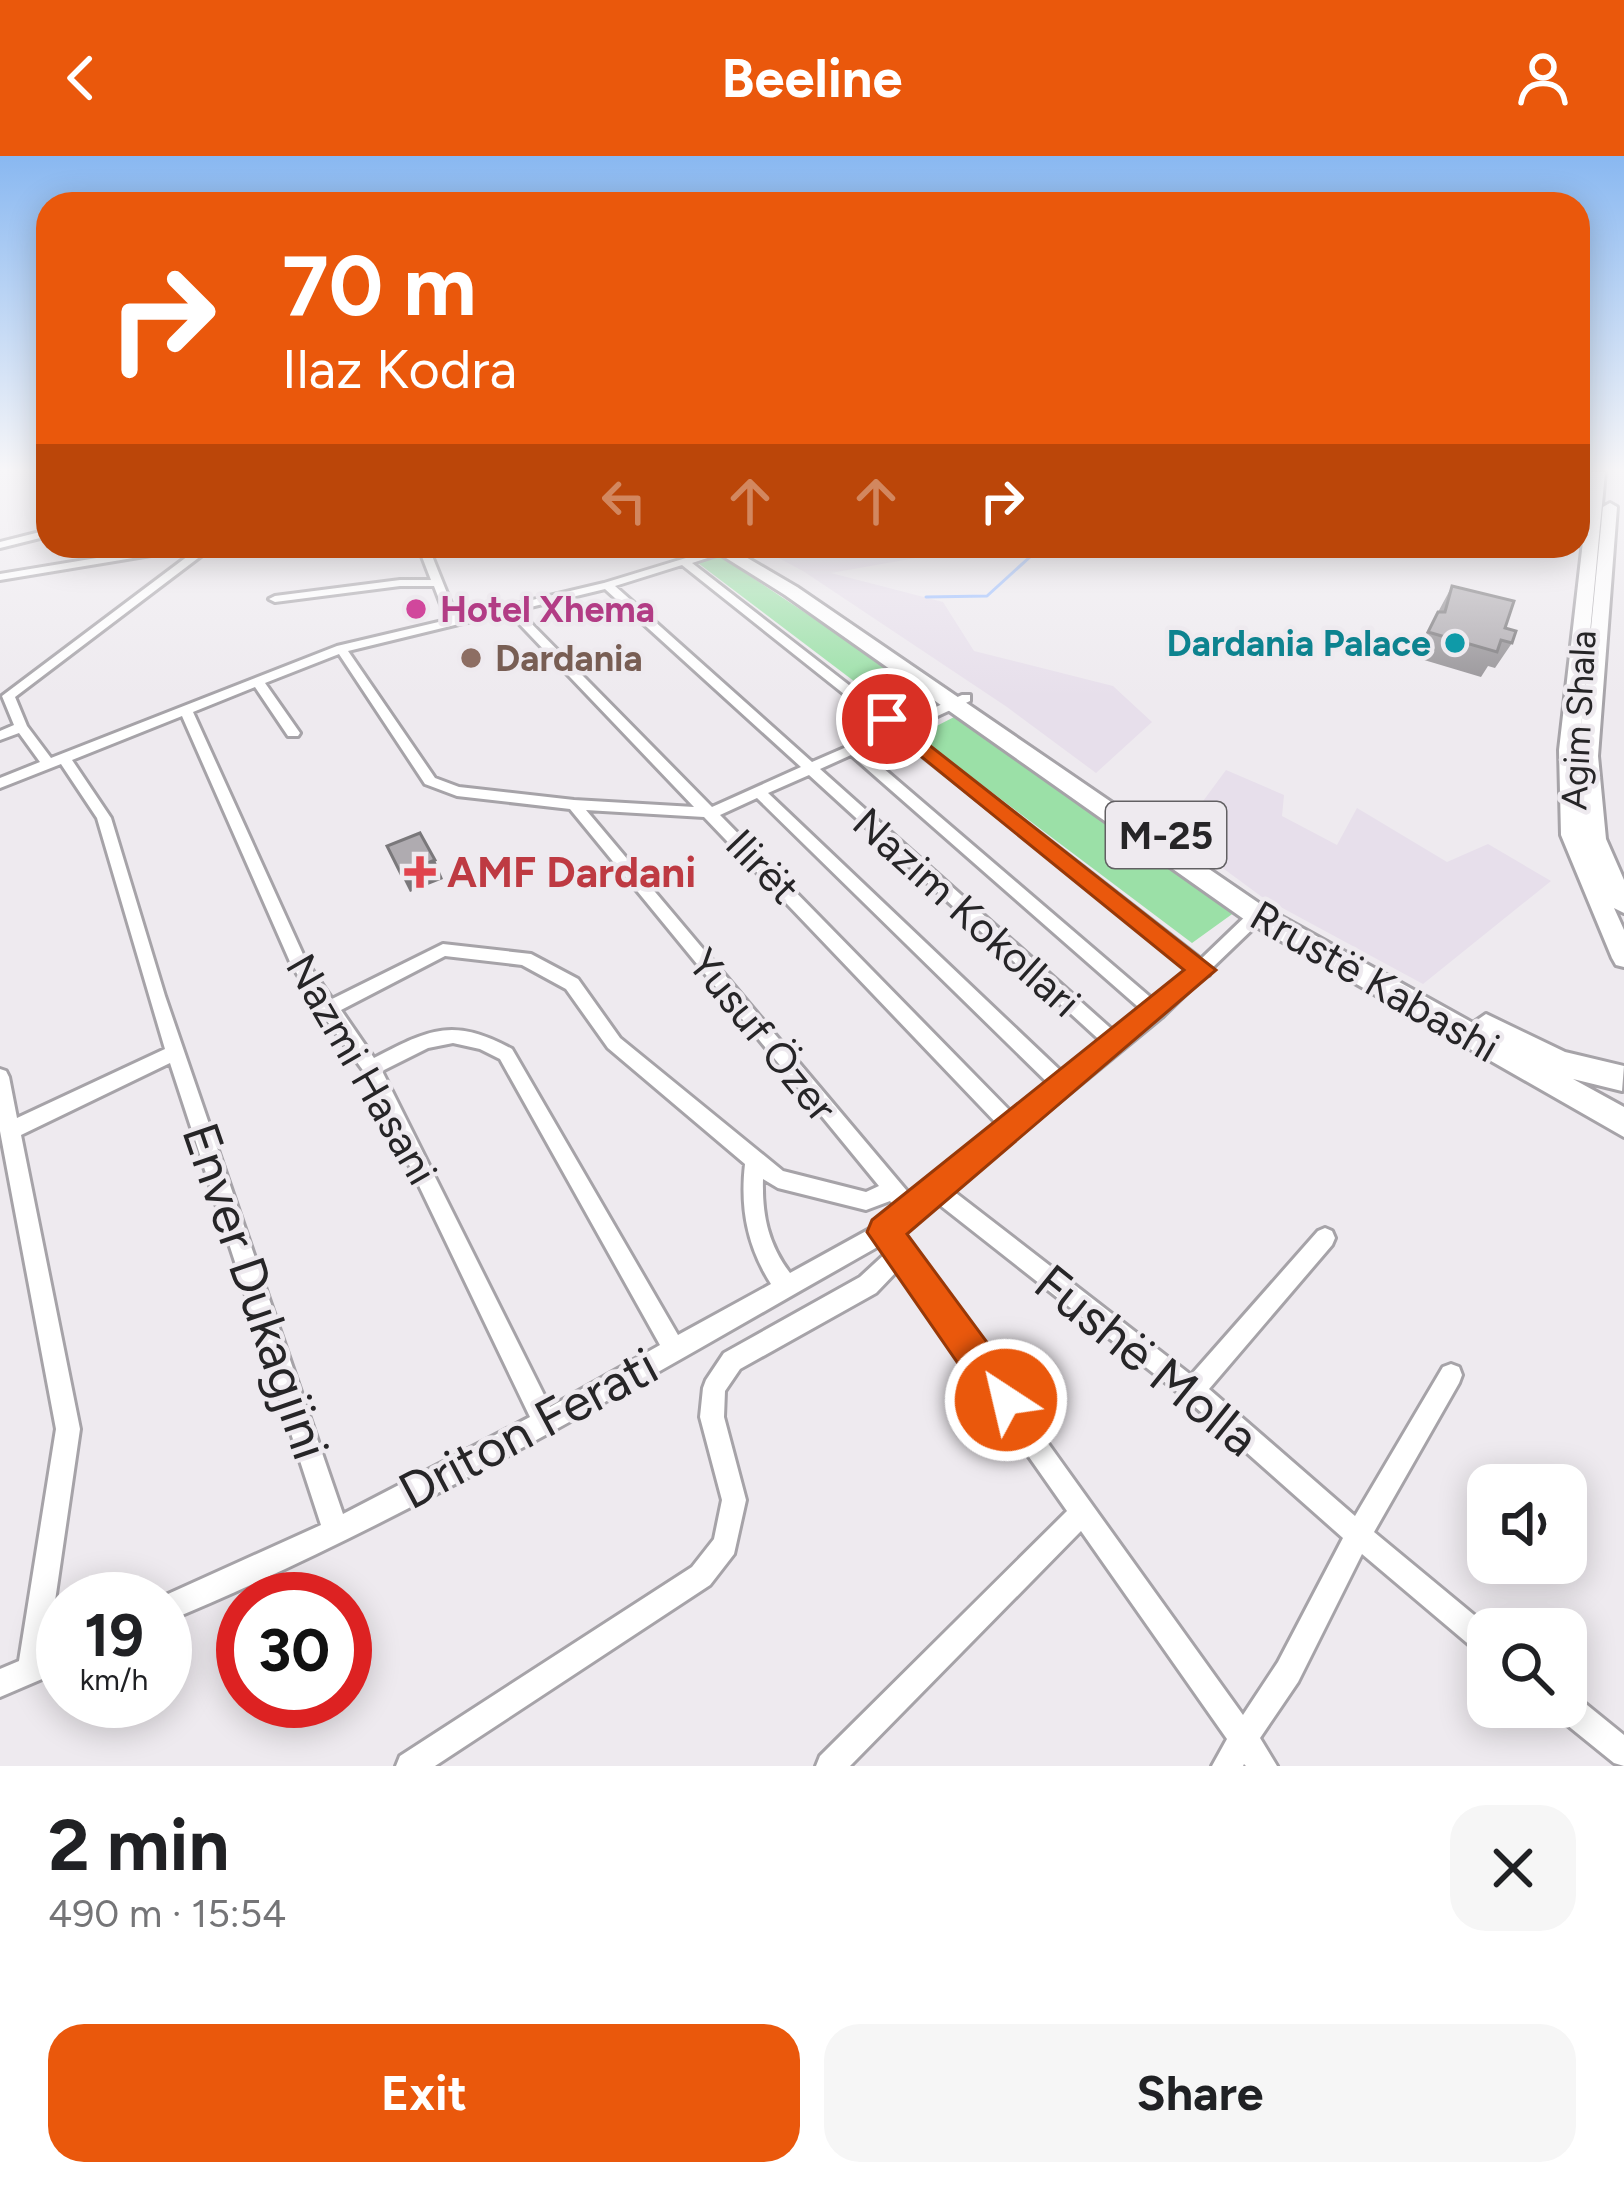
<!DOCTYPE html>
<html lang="en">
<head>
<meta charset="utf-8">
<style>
	:root { --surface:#fff; --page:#f6f6f6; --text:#202124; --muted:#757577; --accent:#ea580c }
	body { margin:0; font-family:Figtree,sans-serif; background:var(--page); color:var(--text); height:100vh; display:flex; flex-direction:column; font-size:45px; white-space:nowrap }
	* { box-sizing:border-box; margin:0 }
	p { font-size:39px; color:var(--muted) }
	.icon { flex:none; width:66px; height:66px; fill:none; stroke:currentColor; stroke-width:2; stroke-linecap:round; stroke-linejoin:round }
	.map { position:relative; height:1610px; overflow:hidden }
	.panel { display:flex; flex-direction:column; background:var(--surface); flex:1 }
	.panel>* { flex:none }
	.guide { position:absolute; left:36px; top:36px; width:1554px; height:366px; border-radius:36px; box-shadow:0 6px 30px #0003; background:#ea580c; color:#fff; overflow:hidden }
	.buttons { position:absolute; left:1467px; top:1308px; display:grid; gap:24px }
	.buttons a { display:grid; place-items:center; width:120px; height:120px; border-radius:24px; background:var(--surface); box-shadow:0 6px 30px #0003; font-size:60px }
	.speed { position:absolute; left:36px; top:1416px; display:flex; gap:24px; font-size:60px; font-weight:700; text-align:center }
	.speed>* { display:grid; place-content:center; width:156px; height:156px; border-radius:50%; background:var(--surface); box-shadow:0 6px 30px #0003; line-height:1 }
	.speed small { font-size:30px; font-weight:400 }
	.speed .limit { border:18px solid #d22; background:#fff; color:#111 }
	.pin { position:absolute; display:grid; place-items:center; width:102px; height:102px; color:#fff; margin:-51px; border:6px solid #fff; border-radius:50%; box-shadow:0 3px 12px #0007 }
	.me { position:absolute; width:132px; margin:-66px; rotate:325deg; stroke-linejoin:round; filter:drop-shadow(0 0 9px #0008) }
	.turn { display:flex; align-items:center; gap:42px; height:252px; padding:0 48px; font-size:54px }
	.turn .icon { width:156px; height:156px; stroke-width:2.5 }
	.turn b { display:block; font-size:84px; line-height:102px }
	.lanes { display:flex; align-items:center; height:114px; padding:0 48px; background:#0003; justify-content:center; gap:60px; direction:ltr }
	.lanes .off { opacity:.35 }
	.round { display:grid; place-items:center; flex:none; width:126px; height:126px; border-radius:36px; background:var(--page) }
	.summary { display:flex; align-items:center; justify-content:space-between; height:204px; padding:0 48px }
	h1 { font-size:72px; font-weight:700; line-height:90px }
	.action { display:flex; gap:24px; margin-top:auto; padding:24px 48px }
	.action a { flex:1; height:138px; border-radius:36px; background:var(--accent); color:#fff; font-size:48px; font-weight:700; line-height:138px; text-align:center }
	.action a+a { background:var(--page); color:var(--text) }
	header { display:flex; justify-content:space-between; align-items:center; height:156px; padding:0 48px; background:var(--accent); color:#fff; font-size:54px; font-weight:700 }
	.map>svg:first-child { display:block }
	.built { fill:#e7dfeb }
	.green { fill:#9be0a7 }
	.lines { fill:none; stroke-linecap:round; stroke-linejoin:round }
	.stream { stroke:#9abdff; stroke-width:3 }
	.minor-casing { stroke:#a6a3a8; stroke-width:6 }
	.secondary-casing { stroke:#a6a3a8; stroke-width:6 }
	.primary-casing { stroke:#a6a3a8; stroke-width:6 }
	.minor { fill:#fff; fill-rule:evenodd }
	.secondary { fill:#fff; fill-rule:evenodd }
	.primary { fill:#fff; fill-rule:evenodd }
	.wall { fill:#969397 }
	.shaded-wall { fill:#7a787b }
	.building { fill:#afabb0; stroke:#7a787b; stroke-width:3 }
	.route { fill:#ea580c; stroke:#983908; stroke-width:3 }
	.hotel-dot { fill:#d1479c; stroke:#eeeaef; stroke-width:4.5 }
	.culture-dot { fill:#0f9aa8; stroke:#eeeaef; stroke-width:4.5 }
	.education-dot { fill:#8d6e63; stroke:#eeeaef; stroke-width:4.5 }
	.health-dot { fill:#e0444e; stroke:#eeeaef; stroke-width:4.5 }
	.labels { text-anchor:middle; stroke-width:9; stroke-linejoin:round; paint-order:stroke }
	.far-hotel-label { font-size:36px; font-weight:bold; fill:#b23c85; stroke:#eeeaef; text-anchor:start }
	.far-culture-label { font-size:36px; font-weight:bold; fill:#0d838f; stroke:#eeeaef; text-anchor:end }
	.far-education-label { font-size:36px; font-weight:bold; fill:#785e54; stroke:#eeeaef; text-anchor:start }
	.far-street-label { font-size:36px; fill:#262527; stroke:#eeeaef }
	.shield { fill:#eeeaef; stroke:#626063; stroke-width:3 }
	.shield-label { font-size:39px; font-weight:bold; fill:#262527 }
	.street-label { font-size:42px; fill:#262527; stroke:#eeeaef }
	.health-label { font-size:42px; font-weight:bold; fill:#be3a42; stroke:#eeeaef; text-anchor:start }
	.near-street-label { font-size:51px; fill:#262527; stroke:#eeeaef }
</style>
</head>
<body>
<header><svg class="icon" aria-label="back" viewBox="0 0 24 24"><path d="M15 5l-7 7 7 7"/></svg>Beeline<svg class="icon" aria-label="person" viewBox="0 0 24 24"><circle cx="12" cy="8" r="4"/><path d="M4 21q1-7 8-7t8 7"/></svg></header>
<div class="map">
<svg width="1624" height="1610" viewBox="0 0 1624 1610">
	<rect width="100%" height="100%" fill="#eeeaef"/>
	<path class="built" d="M756 390H983L831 417 943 446 974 495 1113 530 1152 566 1096 617 1007 551 803 415Z
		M1226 614 1284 639 1282 660 1337 689 1357 652 1447 706 1488 688 1551 725 1423 828 1262 741 1178 679Z"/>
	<path class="green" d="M720 400 935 543 900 560 698 407Z
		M958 559 1235 756 1192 787 917 580Z"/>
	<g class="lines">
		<path class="stream" d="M926 441 987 440 1042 390"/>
		<defs>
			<path id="minor" d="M48 374V380L0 392V386Z
				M214 390 15 541 27 570 51 602 337 490 447 464 434 430H400L275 446 269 443 275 440 400 424H431L418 390H428L457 462 604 427 722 391 727 394 726 396 692 407 899 568 962 539H970V545L907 574 1201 803 1251 755H1263L1265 759 1263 763 1211 813 1209 819 1204 820 1162 861 952 1034 1191 1219 1318 1075 1325 1072 1332 1075 1335 1082 1332 1089 1209 1233 1355 1360 1443 1211 1451 1208 1459 1211 1462 1219 1459 1227 1374 1376 1491 1473H1488V1501L1479 1497 1362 1398 1298 1526 1260 1582 1277 1610H1246L1244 1608 1243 1610H1212L1227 1583 1081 1375 850 1610H816L820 1600 1067 1355 898 1114 876 1137 740 1213 725 1235 724 1261 746 1344 734 1398 710 1429 435 1610H396L400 1600 692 1411 714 1383 722 1344 700 1261 703 1232 706 1224 724 1197 860 1121 886 1097 881 1089C647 1221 414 1363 165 1466V1443H157L321 1369 170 907 21 979 80 1273 48 1493 63 1487V1514L0 1541V1513L19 1505 56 1273 0 975V913L6 915 9 921 17 962 165 893 97 662 61 608 0 632V622L40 606 19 577 0 584V575L14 569 2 540 192 397 151 399 0 424V418L151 393ZM682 409 888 573 812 606 615 430ZM605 433 801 611 712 651 518 454ZM508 456 694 651 574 644 459 631 435 622 348 495ZM339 498 425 628 457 640 570 653 879 1030 866 1036 783 1015 620 882 578 823 531 798 443 788 332 843 306 805 193 556 255 531 288 580H298L300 577 265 527ZM182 560 291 808 322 858 365 917 530 1261 343 1358 165 840 111 662 72 604ZM896 579 1190 813 1156 846 862 594ZM851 599 1144 856 1117 878 820 613ZM809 619 1104 888 1065 919 768 637ZM757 642 1051 930 1014 959 720 659ZM586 654 704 661 1000 971 935 1023 927 1025 912 1041ZM445 800 522 809 566 833 608 892 745 1008C740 1052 747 1090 771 1128L678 1179 512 893C453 861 430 873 374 902L341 854ZM453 887 480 893 500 903 660 1189 550 1251 382 915 428 892ZM763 1023 778 1032 866 1054 890 1045 897 1053 877 1069 790 1117C768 1088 762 1059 763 1023ZM936 1046 1185 1242 1343 1382 1278 1506 1243 1559 912 1098 909 1089 904 1087 898 1078Z
				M1566 1536 1576 1540 1624 1579V1610L1614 1607 1556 1560 1553 1551H1566Z"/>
			<path id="secondary" d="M1591 316H1605L1579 594 1603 351 1610 347 1617 351 1598 600 1606 683 1624 724V757L1614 752 1624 774V811L1616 809 1612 802 1561 679 1559 594Z"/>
			<path id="primary" d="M707 390H727L797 431 1266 752 1473 867 1486 858 1565 896 1624 910 1622 935 1573 923 1624 951V981L1248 766 785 439Z"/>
		</defs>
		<use href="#minor" class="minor-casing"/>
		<use href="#secondary" class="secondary-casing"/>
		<use href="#primary" class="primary-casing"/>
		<use href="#minor" class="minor"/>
		<use href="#secondary" class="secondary"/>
		<use href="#primary" class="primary"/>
	</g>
	<path class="wall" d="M1452 430 1505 472 1512 487 1495 512 1488 510 1481 521 1414 501Z"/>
	<path class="shaded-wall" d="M435 704 443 723 410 736 401 718Z"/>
	<path class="building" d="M1452 430 1514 445 1505 472 1516 475 1512 487 1501 484 1497 496 1428 476 1438 456H1445Z
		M420 677 435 704 401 718 387 690Z"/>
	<linearGradient id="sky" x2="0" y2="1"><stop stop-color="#89b8f1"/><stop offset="0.58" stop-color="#f7f6f8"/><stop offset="1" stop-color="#f7f6f8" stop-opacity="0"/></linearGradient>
	<rect width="1624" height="541" fill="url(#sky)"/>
	<path class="route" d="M887 556 1216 814 907 1078 1020 1231 1025 1244 1020 1258 1006 1263 993 1258 867 1076 872 1064 1184 814 880 567V558Z"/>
	<circle class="hotel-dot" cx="416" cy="453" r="12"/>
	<circle class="culture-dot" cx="1455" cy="487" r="12"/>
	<circle class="education-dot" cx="471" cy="502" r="12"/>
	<path class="health-dot" d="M414 698h12v12h12v12h-12v12h-12v-12h-12v-12h12z"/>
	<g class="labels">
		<g class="far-hotel-label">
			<text x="440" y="466">Hotel Xhema</text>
		</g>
		<g class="far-culture-label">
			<text x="1431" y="500">Dardania Palace</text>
		</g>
		<g class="far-education-label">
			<text x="495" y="515">Dardania</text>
		</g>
		<g class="far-street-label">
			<text transform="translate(1578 564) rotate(-87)" y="13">Agim Shala</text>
		</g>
		<rect class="shield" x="1106" y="646" width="120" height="66" rx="9"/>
		<g class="shield-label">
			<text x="1166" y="693">M-25</text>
		</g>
		<g class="street-label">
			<text transform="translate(763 710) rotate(46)" y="15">Ilirët</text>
			<text transform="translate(967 756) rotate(42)" y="15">Nazim Kokollari</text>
			<text transform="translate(1375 825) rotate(30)" y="15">Rrustë Kabashi</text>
			<text transform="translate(763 879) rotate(51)" y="15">Yusuf Özer</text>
			<text transform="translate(362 913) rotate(60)" y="15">Nazmi Hasani</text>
		</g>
		<g class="health-label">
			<text x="447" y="731">AMF Dardani</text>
		</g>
		<g class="near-street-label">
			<text transform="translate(256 1135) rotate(71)" y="18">Enver Dukagjini</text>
			<text transform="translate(1147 1204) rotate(39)" y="18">Fushë Molla</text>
			<text transform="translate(528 1272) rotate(-28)" y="18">Driton Ferati</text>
		</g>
	</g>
</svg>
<div class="buttons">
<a><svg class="icon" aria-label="sound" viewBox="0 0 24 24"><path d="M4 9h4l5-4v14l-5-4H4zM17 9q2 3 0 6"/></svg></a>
<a><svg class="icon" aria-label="search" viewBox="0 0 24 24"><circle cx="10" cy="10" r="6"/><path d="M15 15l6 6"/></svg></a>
</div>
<div class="speed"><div>19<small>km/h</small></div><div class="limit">30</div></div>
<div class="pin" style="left:887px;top:563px;background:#d93025"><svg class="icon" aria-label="arrive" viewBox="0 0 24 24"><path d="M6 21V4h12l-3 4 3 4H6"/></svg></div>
<svg class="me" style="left:1006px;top:1244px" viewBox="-20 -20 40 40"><circle r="17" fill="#ea580c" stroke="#fff" stroke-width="3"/><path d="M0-11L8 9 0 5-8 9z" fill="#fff"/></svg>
<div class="guide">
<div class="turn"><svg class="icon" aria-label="right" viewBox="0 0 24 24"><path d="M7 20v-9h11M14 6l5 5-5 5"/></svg><div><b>70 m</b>Ilaz Kodra</div></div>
<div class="lanes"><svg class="icon off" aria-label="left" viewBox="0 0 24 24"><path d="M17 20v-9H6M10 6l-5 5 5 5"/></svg><svg class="icon off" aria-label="ahead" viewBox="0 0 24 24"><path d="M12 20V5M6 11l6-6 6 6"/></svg><svg class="icon off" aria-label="ahead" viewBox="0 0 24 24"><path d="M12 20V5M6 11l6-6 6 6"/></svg><svg class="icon" aria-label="right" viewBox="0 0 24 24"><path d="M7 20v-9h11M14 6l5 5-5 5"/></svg></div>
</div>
</div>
<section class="panel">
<div class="summary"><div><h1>2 min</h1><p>490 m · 15:54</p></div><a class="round"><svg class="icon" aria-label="close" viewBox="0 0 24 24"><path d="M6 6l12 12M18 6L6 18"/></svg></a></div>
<div class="action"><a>Exit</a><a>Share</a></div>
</section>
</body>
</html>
